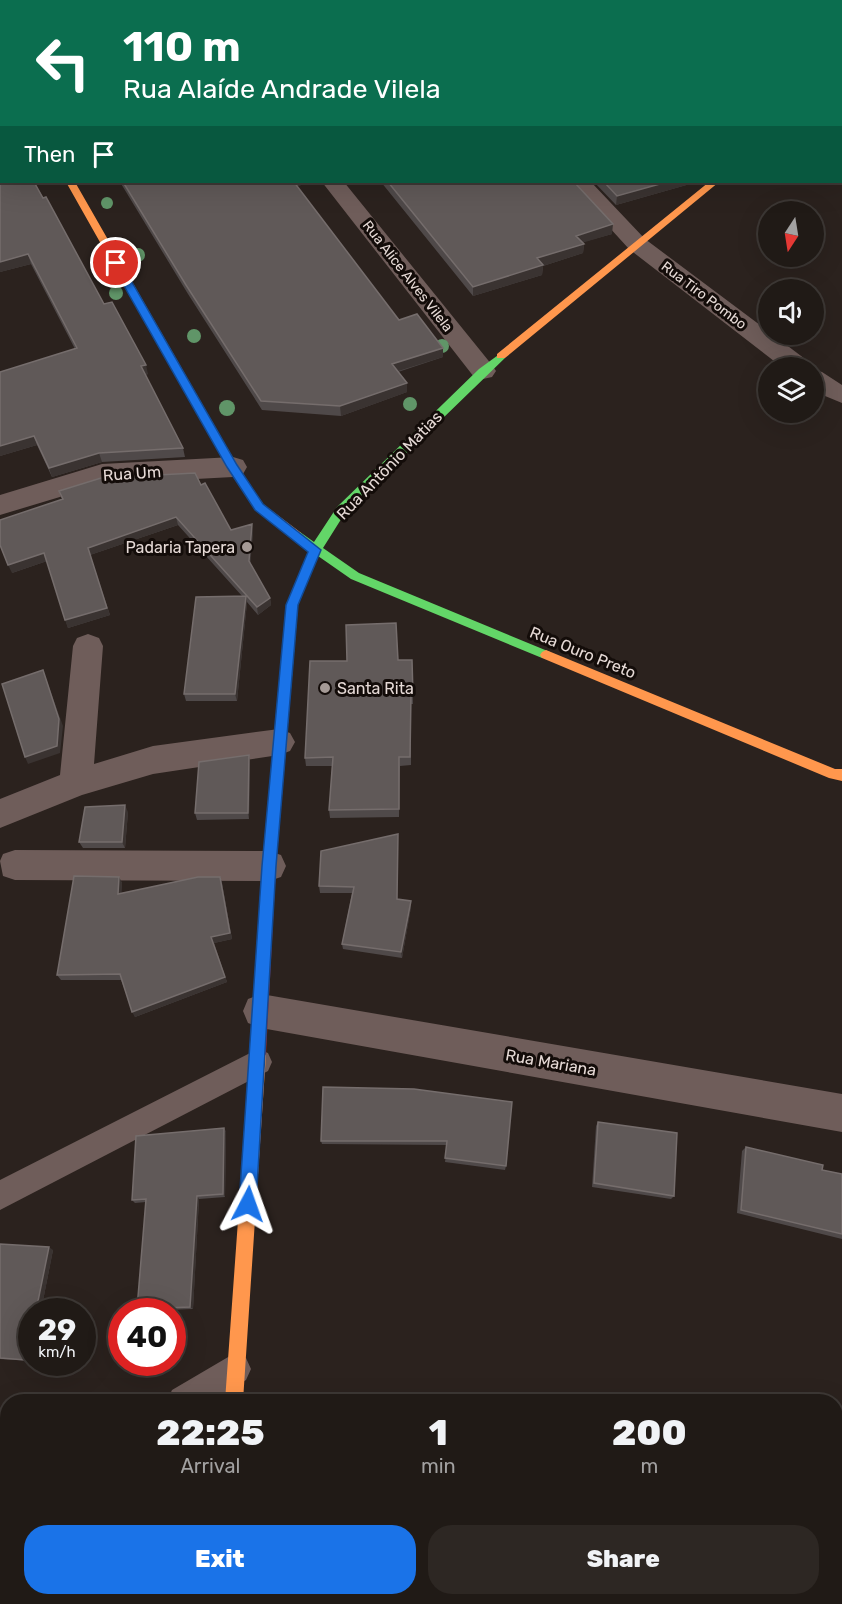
<!DOCTYPE html>
<html lang="en">
<head>
<meta charset="utf-8">
<style>
	:root { --surface:#201a16; --page:#2d2723; --text:#f1f3f6; --muted:#a2a1a1; --line:#3d3835; --accent:#1a73e8 }
	body { margin:0; font-family:Rubik,sans-serif; background:var(--page); color:var(--text); height:100vh; display:flex; flex-direction:column; font-size:22px; white-space:nowrap }
	* { box-sizing:border-box; margin:0 }
	p { font-size:20px; color:var(--muted) }
	.icon { flex:none; width:33px; height:33px; fill:none; stroke:currentColor; stroke-width:2; stroke-linecap:round; stroke-linejoin:round }
	.map { position:relative; flex:1; overflow:hidden }
	.drawer { position:absolute; left:0px; top:1394px; width:843px; height:212px; display:flex; flex-direction:column; background:var(--surface); border-radius:24px 24px 0 0; box-shadow:0 6px 24px #0002,0 0 0 2px var(--line) }
	.drawer>* { flex:none }
	.banner { position:absolute; left:0px; top:0px; width:843px; height:183px; box-shadow:0 6px 24px #0002,0 0 0 2px var(--line); background:#0b6e4f; color:#fff; overflow:hidden }
	.needle { width:39px; rotate:192deg }
	.controls { position:absolute; left:758px; top:201px; display:grid; gap:12px }
	.controls a { display:grid; place-items:center; width:66px; height:66px; border-radius:50%; background:var(--surface); box-shadow:0 6px 24px #0002,0 0 0 2px var(--line); font-size:30px }
	.speed { position:absolute; left:18px; top:1298px; display:flex; gap:12px; font-size:30px; font-weight:700; text-align:center }
	.speed>* { display:grid; place-content:center; width:78px; height:78px; border-radius:50%; background:var(--surface); box-shadow:0 6px 24px #0002,0 0 0 2px var(--line); line-height:1 }
	.speed small { font-size:15px; font-weight:400 }
	.speed .limit { border:9px solid #d22; background:#fff; color:#111 }
	.pin { position:absolute; display:grid; place-items:center; width:51px; height:51px; color:#fff; margin:-26px; border:3px solid #fff; border-radius:50%; box-shadow:0 2px 6px #0007 }
	.me { position:absolute; width:66px; margin:-33px; rotate:4deg; stroke-linejoin:round; filter:drop-shadow(0 0 4px #0008) }
	.turn { display:flex; align-items:center; gap:21px; height:126px; padding:0 24px; font-size:27px }
	.turn .icon { width:78px; height:78px; stroke-width:2.5 }
	.turn b { display:block; font-size:42px; line-height:51px }
	.then { display:flex; align-items:center; height:57px; padding:0 24px; background:#0003; gap:12px; font-size:22px }
	.eta { display:flex; justify-content:space-evenly; align-items:center; height:102px; text-align:center }
	.eta b { font-size:36px; font-weight:800; line-height:42px }
	.primary-button { display:flex; gap:12px; margin-top:auto; padding:12px 24px }
	.primary-button a { flex:1; height:69px; border-radius:24px; background:var(--accent); color:#fff; font-size:24px; font-weight:800; line-height:69px; text-align:center }
	.primary-button a+a { background:var(--page); color:var(--text) }
	.map>svg:first-child { display:block }
	.lines { fill:none; stroke-linecap:round; stroke-linejoin:round }
	.lane { fill:#6f5d5a; fill-rule:evenodd }
	.street { fill:#6f5d5a; fill-rule:evenodd }
	.fast { fill:#63d668; fill-rule:evenodd }
	.slow { fill:#ff974d; fill-rule:evenodd }
	.jam { fill:#b3261e; fill-rule:evenodd }
	.tree { fill:#609568 }
	.wall { fill:#4f4949 }
	.shaded-wall { fill:#3a3331 }
	.building { fill:#605958; stroke:#756d6c; stroke-width:1.5 }
	.route { fill:#1a73e8; stroke:#114b97; stroke-width:1.5 }
	.poi-dot { fill:#a59a96; stroke:#130c09; stroke-width:2 }
	.labels { text-anchor:middle; stroke-width:6; stroke-linejoin:round; paint-order:stroke }
	.far-street-label { font-size:14px; fill:#e6dad6; stroke:#130c09 }
	.street-label { font-size:16px; fill:#e6dad6; stroke:#130c09 }
	.poi-label { font-size:16px; fill:#e6dad6; stroke:#130c09; text-anchor:end }
</style>
</head>
<body>
<div class="map">
<svg width="842" height="1604" viewBox="0 0 842 1604">
	<rect width="100%" height="100%" fill="#2b221e"/>
	<g class="lines">
		<path class="lane" d="M258 1049 268 1053 272 1062 268 1071 0 1210V1180Z
			M235 1353 246 1358 251 1369 246 1380 212 1401H167L172 1390Z
			M8 1492V1525L0 1528V1495Z"/>
		<path class="street" d="M831 0H842V8V2Z
			M0 6H2V18H0Z
			M0 54H2V68H0Z
			M322 182H344L492 365 496 371 492 377 483 379 474 377Z
			M568 182H591L645 239 768 331V334H772L809 362 812 368H783L629 249Z
			M813 369 822 372 842 385V403L813 391Z
			M233 457 243 460 247 467 243 474 233 477 103 484 0 515V495L102 464Z
			M88 634 99 638 103 646 94 764 153 746 279 729 290 733 295 742 290 751 279 755 153 774 82 795 0 828V799L60 775 73 646 77 638Z
			M15 850 269 851 281 855 286 866 281 877 269 881 15 880 3 876 0 861 3 854Z
			M261 994 842 1094V1132L261 1028 248 1023 243 1011 248 999Z
			M200 1598H246V1604H200Z"/>
		<path class="fast" d="M501 353 505 354V358L345 513 323 548 359 573 550 652 552 655 550 658H542L351 579 318 556 298 605 291 689 285 694 281 693 279 689 286 605 309 550 292 538 290 535 292 532H300L314 542 337 507 479 369Z"/>
		<path class="slow" d="M66 182H75L237 465 263 504 300 532 302 535 300 538H292L255 510 227 467Z
			M709 182H719L505 358H497V354Z
			M546 650 835 769H842V781L829 778 542 658 540 655 542 652Z
			M258 1047 263 1049 266 1054 243 1401H225L250 1054 253 1049Z"/>
		<path class="jam" d="M285 684 291 689 276 866 266 1054 263 1059 258 1061 253 1059 250 1054 262 866 279 689Z"/>
	</g>
	<g class="tree">
		<circle cx="107" cy="203" r="6"/>
		<circle cx="138" cy="255" r="7"/>
		<circle cx="116" cy="293" r="7"/>
		<circle cx="194" cy="336" r="7"/>
		<circle cx="442" cy="346" r="7"/>
		<circle cx="410" cy="404" r="7"/>
		<circle cx="227" cy="408" r="8"/>
	</g>
	<path class="wall" d="M0 122 104 304 148 374 145 375 183 448 185 457 102 462 52 477 37 445 0 456V372L75 349 31 264 0 272Z
		M120 182H314L297 186 399 320 443 348V357L398 372 407 383V392L341 416 262 410 188 294Z
		M381 182H574L612 234 583 242 584 244 583 253 543 266 542 275 473 296Z
		M594 182H697L616 205Z
		M201 485 231 530 253 532 250 564 270 598 271 605 258 615 247 602 237 701H186L184 694 242 596 178 525 90 555 110 615 68 628 47 561 12 573 62 500 59 491Z
		M398 660H412L413 704H411V765L400 766 399 817 330 818 329 810 332 766H306L305 758Z
		M250 762 249 819 197 820 195 813Z
		M128 812 125 848H83L79 842Z
		M321 851 398 899 411 901V907L402 958 343 949 342 944 352 893H320L319 886Z
		M119 877 122 883 121 893 220 877 222 883 232 939 214 943 227 982 135 1017 121 980H61L57 975Z
		M323 1087 506 1166 505 1170 445 1162 447 1145 322 1144 321 1141Z
		M598 1122 674 1196 671 1199 592 1187 596 1126Z
		M224 1128 226 1132 225 1197 199 1199 193 1309 140 1311 137 1309 146 1202 135 1203 132 1200Z
		M746 1147 822 1170 842 1174V1239L737 1213 742 1151Z
		M0 1244 53 1250 31 1361 0 1359Z"/>
	<path class="shaded-wall" d="M292 182H314L292 187Z
		M667 182H697L616 205 617 196Z
		M613 224 612 234 575 245 576 236Z
		M584 244 583 253 543 266 542 275 473 296V287L537 258Z
		M28 254 31 264 0 272V262Z
		M443 348V357L392 373V364Z
		M146 365 148 374 143 376 141 366Z
		M407 383V392L341 416 340 406Z
		M34 436 37 445 0 456V446Z
		M99 453 102 462 52 477 49 468Z
		M176 517 178 525 90 555 110 615 68 628 65 620 88 548Z
		M252 524 253 532 250 568 249 561Z
		M44 553 47 561 12 573 8 565Z
		M246 596 247 604 237 701 235 694Z
		M270 598 271 605 258 615 257 607Z
		M43 670 63 726 60 753 28 764 25 757Z
		M249 755 250 762 249 819 248 813Z
		M125 805 128 812 125 848 122 842Z
		M119 877 122 883 121 900 118 894Z
		M220 877 222 883 232 939 214 943 227 982 135 1017 132 1012 211 937Z
		M411 901V907L402 958 401 952Z
		M224 1128 226 1132 225 1197 223 1194Z
		M197 1196 199 1199 193 1309 190 1307Z
		M49 1247 53 1250 41 1311H36Z
		M32 1331V1357L31 1361 26 1360Z
		M175 1598H179L178 1604H175Z"/>
	<path class="building" d="M10 0H820L822 2H11Z
		M0 122 2 125V182H34L43 198 46 197 104 304 112 302 146 365 141 366 183 448 99 453 49 468 34 436 0 446V372L77 348 28 254 0 262Z
		M123 182H294L399 320 417 314 443 348 392 364 407 383 340 406 261 401 186 285Z
		M388 182H574L613 224 576 236 584 244 537 258 543 265 473 287Z
		M604 182H667L617 196Z
		M195 473 201 485 205 483 231 530 252 524 249 561 270 598 257 607 176 517 88 548 107 608 65 620 44 553 8 565 0 545V520L63 499 59 491 101 478Z
		M246 596 235 694H184L196 597Z
		M396 623 398 660H412L413 695H411L410 757H399V809L329 810 333 757 305 758 310 661H347L346 625Z
		M43 670 59 719 57 746 25 757 2 684Z
		M249 755 248 813H195L199 762Z
		M125 805 122 842H79L85 807Z
		M398 834 397 899 411 901 401 952 342 944 354 887 319 886 321 851Z
		M74 876 119 877 118 894 198 877H220L230 933 211 937 225 977 132 1012 120 974 57 975Z
		M323 1087 414 1089 512 1102 506 1166 445 1158 447 1141H321Z
		M598 1122 677 1133 674 1196 594 1183Z
		M224 1128 223 1194 197 1196 190 1307 137 1309 146 1199 132 1200 136 1136Z
		M746 1147 823 1165 822 1170 842 1174V1234L741 1210Z
		M0 1244 49 1247 36 1311H32V1331L26 1360 0 1358Z
		M62 1598H61H175V1604H44Z"/>
	<path class="route" d="M116 260 121 263 237 465 263 504 321 550 298 605 276 866 256 1204 253 1210 248 1212 242 1210 239 1204 262 866 286 605 308 552 255 510 227 467 111 263Z"/>
	<g class="poi-dot">
		<circle cx="247" cy="547" r="6"/>
		<circle cx="325" cy="688" r="6"/>
	</g>
	<g class="labels">
		<g class="far-street-label">
			<text transform="translate(408 276) rotate(52)" y="5">Rua Alice Alves Vilela</text>
			<text transform="translate(704 295) rotate(37)" y="5">Rua Tiro Pombo</text>
		</g>
		<g class="street-label">
			<text transform="translate(389 465) rotate(-46)" y="6">Rua Antônio Matias</text>
			<text transform="translate(132 473) rotate(-4)" y="6">Rua Um</text>
			<text transform="translate(583 652) rotate(22)" y="6">Rua Ouro Preto</text>
			<text transform="translate(551 1062) rotate(10)" y="6">Rua Mariana</text>
		</g>
		<g class="poi-label">
			<text x="235" y="553">Padaria Tapera</text>
			<text x="337" y="694" text-anchor="start">Santa Rita</text>
		</g>
	</g>
</svg>
<div class="controls">
<a><svg class="needle" viewBox="-14 -14 28 28"><path d="M0-13l5 13h-10z" fill="#e53935"/><path d="M0 13l5-13h-10z" fill="#a2a1a1"/></svg></a>
<a><svg class="icon" aria-label="sound" viewBox="0 0 24 24"><path d="M4 9h4l5-4v14l-5-4H4zM17 9q2 3 0 6"/></svg></a>
<a><svg class="icon" aria-label="layers" viewBox="0 0 24 24"><path d="M12 4l9 5-9 5-9-5zM3 14l9 5 9-5"/></svg></a>
</div>
<div class="speed"><div>29<small>km/h</small></div><div class="limit">40</div></div>
<div class="pin" style="left:116px;top:263px;background:#d93025"><svg class="icon" aria-label="arrive" viewBox="0 0 24 24"><path d="M6 21V4h12l-3 4 3 4H6"/></svg></div>
<svg class="me" style="left:248px;top:1204px" viewBox="-20 -20 40 40"><path d="M0-17L14 15 0 8-14 15z" fill="#1a73e8" stroke="#fff" stroke-width="4"/></svg>
<div class="banner">
<div class="turn"><svg class="icon" aria-label="left" viewBox="0 0 24 24"><path d="M17 20v-9H6M10 6l-5 5 5 5"/></svg><div><b>110 m</b>Rua Alaíde Andrade Vilela</div></div>
<div class="then">Then<svg class="icon" aria-label="arrive" viewBox="0 0 24 24"><path d="M6 21V4h12l-3 4 3 4H6"/></svg></div>
</div>
<section class="drawer">
<div class="eta">
<div><b>22:25</b><p>Arrival</p></div>
<div><b>1</b><p>min</p></div>
<div><b>200</b><p>m</p></div>
</div>
<div class="primary-button"><a>Exit</a><a>Share</a></div>
</section>
</div>
</body>
</html>
